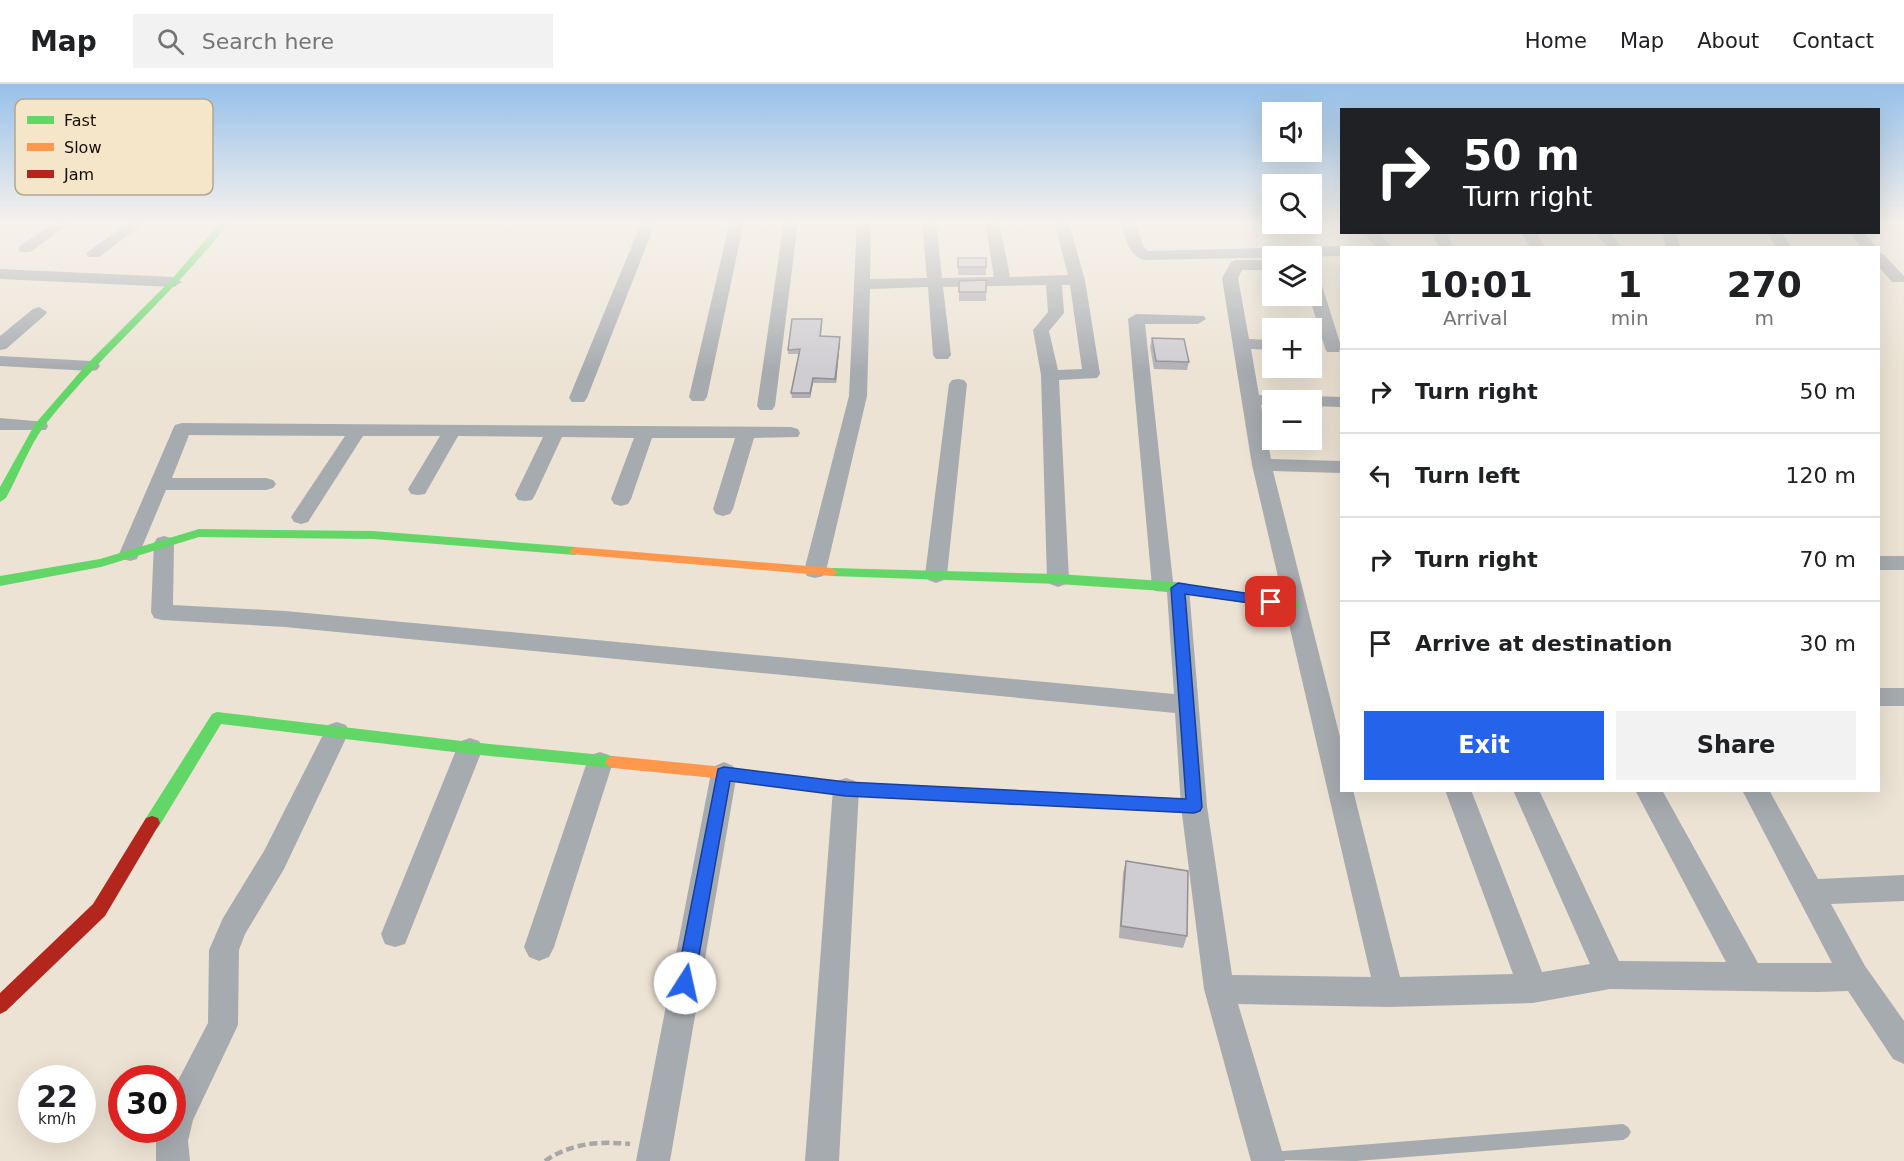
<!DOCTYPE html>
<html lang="en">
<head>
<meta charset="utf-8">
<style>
	:root { --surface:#fff; --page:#f2f2f2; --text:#202124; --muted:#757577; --line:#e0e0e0; --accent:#2563eb }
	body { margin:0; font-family:"DejaVu Sans",sans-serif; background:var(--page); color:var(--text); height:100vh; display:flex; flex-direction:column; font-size:22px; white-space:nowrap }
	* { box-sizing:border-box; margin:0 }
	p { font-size:20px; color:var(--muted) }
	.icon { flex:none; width:33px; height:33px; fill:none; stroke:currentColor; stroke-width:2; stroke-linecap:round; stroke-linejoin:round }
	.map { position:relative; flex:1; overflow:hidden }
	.sheet { position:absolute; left:1340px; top:162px; width:540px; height:546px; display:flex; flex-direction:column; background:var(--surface); border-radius:0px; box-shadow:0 6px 24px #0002 }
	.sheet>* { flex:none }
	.banner { position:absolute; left:1340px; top:24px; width:540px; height:126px; border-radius:0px; box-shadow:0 6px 24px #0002; background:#202124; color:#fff; overflow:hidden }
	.fabs { position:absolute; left:1262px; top:18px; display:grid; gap:12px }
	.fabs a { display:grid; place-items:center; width:60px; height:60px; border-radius:0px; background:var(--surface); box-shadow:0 6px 24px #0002; font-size:30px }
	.speed { position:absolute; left:18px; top:981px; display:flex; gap:12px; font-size:30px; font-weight:700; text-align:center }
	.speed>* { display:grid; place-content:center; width:78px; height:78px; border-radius:50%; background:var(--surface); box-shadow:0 6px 24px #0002; line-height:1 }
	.speed small { font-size:15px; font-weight:400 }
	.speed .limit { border:9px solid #d22; background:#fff; color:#111 }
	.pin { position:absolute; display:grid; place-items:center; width:51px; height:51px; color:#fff; margin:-26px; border-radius:12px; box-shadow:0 3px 9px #0006 }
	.me { position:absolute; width:66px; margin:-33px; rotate:10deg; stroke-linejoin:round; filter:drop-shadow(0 0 4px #0008) }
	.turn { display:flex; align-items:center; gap:21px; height:126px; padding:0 24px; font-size:27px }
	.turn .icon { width:78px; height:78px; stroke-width:2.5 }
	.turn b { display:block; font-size:42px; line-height:51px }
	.eta { display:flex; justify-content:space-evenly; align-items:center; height:102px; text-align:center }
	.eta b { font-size:36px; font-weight:700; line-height:42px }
	.action { display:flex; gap:12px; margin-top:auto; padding:12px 24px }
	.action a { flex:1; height:69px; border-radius:0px; background:var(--accent); color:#fff; font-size:24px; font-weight:700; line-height:69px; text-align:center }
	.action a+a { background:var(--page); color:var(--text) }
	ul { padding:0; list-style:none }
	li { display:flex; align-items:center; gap:18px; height:84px; padding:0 24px; border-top:2px solid var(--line) }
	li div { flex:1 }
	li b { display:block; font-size:22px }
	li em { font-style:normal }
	header { display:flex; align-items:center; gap:36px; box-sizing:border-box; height:84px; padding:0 30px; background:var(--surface); border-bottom:2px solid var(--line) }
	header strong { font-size:28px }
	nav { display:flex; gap:33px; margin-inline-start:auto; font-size:21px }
	.search { width:420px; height:54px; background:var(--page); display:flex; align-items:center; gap:15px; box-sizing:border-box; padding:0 21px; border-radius:0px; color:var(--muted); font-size:22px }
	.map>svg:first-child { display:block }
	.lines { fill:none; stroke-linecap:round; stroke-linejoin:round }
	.path { stroke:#a6a7a6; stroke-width:4.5; stroke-dasharray:8 4; stroke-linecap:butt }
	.lane { fill:#a6abb0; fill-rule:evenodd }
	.street { fill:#a6abb0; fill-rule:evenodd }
	.fast { fill:#63d668; fill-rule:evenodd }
	.slow { fill:#ff974d; fill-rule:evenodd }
	.jam { fill:#b3261e; fill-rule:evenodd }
	.wall { fill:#b2afb5 }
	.shaded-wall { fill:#918f93 }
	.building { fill:#cfccd2; stroke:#918f93; stroke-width:1.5 }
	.route { fill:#2563eb; stroke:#184099; stroke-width:1.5 }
	.key { fill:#f6e6c9; stroke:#b2a68e; stroke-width:1.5 }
	.key-label { font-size:16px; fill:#140f05 }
</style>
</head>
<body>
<header>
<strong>Map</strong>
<div class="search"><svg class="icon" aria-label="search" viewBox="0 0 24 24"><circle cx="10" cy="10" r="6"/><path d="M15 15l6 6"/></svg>Search here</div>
<nav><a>Home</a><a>Map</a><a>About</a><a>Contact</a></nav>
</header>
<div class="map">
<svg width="1904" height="1077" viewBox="0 0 1904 1077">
	<rect width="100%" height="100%" fill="#ece3d4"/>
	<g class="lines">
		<path class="path" d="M545 1077C571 1059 599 1057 630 1060"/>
		<path class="lane" d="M1623 1040 1628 1043 1631 1048 1628 1053 1623 1056 1356 1077 1263 1076 1265 1070 1271 1068Z"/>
		<path class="street" d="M57 137H73L30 168H20L18 165 20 162Z
			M131 137H147L99 173H89L86 170 89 167Z
			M642 137H656L587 314 584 318H572L569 314Z
			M730 137H744L707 313 704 317H692L689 313Z
			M784 137H798L775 322 772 326H760L757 322Z
			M857 137H871L870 195 927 194 922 137H936L942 194 994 193 985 137H999L1010 193 1068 191 1054 137H1068L1085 196 1100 290 1097 294 1059 296 1069 495 1066 500 1058 503 1050 500 1047 495 1041 291 1033 246 1048 228 1046 201 943 203 951 271 948 275H936L933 271 928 203 870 205 867 312 826 487 823 492 815 494 807 492 804 487 849 312ZM1062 201H1070L1082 285 1058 286 1049 247 1064 229Z
			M1120 137H1134L1144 163 1148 167 1341 162 1345 164H1341V172L1144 176C1127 171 1125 151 1120 137Z
			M1363 148H1379L1392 164H1376Z
			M1431 148H1446L1454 164H1439Z
			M1521 148H1536L1546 164H1531Z
			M1596 148H1611L1622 164H1607Z
			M1662 148H1676L1681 164H1666Z
			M1766 148H1781L1792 164H1777Z
			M1849 148H1864L1877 164H1862Z
			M1878 168 1883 170 1904 192V198H1892L1878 182Z
			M1236 176H1272V186H1242L1238 194 1249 255 1272 256V266L1251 265 1259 311 1289 312 1292 316H1272V321H1261L1271 375 1341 377V389L1273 387 1341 657V706H1353L1400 893 1513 890 1445 706H1471L1542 888 1590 880 1513 706H1539L1619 877 1726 878 1635 706H1662L1758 879H1832L1742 706H1769L1818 795 1904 791V817L1831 820 1865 882 1904 937V980L1893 975 1848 907 1818 908 1610 905 1533 919 1389 923 1238 920 1285 1077H1251L1204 905 1181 722 1175 629 285 543 162 536 154 534 151 528 154 459 157 454 164 452 171 454 174 459 173 521 285 527 1174 610 1167 508 1155 507 1152 502 1128 235 1136 230 1204 232 1206 235 1198 240H1145L1173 498 1186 499 1189 504 1207 722 1232 891 1371 893 1252 381 1222 194 1231 178Z
			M0 185 174 193 182 198 174 203 0 195Z
			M1311 187 1319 192 1341 262 1339 268H1327L1325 264 1309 212H1311Z
			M39 223 47 228 45 231 6 265 0 266V252L33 225Z
			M0 272 91 277 97 278 100 282 97 286 91 287 0 282Z
			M958 295 964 296 967 300 947 491 944 496 936 499 928 496 925 491 949 300 952 296Z
			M1311 312 1341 313V323L1311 322V316H1302Z
			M0 334 46 338 48 342 46 346H0Z
			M182 339 791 343 798 345 800 349 798 353 754 354 733 425 730 430 723 432 716 430 713 425 735 354H652L631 415 628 420 621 422 614 420 611 415 634 354 562 353 535 411 532 416 525 417 518 416 515 411 543 353 458 352 425 410 418 411 411 410 408 405 440 352H363L308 438 301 440 294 438 291 433 345 352 189 351 172 394H266L273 396 276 400 273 404 266 406H166L137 475 130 477 123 475 119 470 173 345 175 341Z
			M1878 472H1904V486H1878Z
			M1878 604H1904V622H1878Z
			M337 638 346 641 349 648 284 785 245 850 239 866 238 941 193 1036 188 1057 190 1077H156V1057L158 1046H172V1008L208 939 209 866 223 834 264 767 328 641Z
			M470 654 479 657 483 664 409 850 405 860 395 863 385 860 381 850 457 664 461 657Z
			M600 668 609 671 613 678 554 863 549 873 539 877 529 873 524 863 587 678 591 671Z
			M724 678 733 682 737 689 670 1077H636L711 689 715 682Z
			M846 694 855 697 859 705 839 1077H805L833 705 837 697Z"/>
		<path class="fast" d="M222 137H230C174 210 102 269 45 341 29 362 19 391 6 414L0 418V403L35 340 87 280 171 196Z
			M199 445 373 447 575 463 581 467 575 471 373 455 199 453 101 483 0 502V492L100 475Z
			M832 484 1058 490 1163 497 1294 516 1301 521 1294 526 1163 507 1058 500 832 492 826 488Z
			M217 628 470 658 613 672 618 674 621 678 618 682 613 684 470 670 221 640 158 744 152 746 146 744 144 739 146 734 212 630Z
			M1030 707 1194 715 1200 717 1202 722 1200 727 1194 729 1030 721 1024 719 1022 714 1024 709Z"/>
		<path class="slow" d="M575 463 832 484 838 488 832 492 571 470 569 467Z
			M613 672 724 683 846 698 1030 707 1036 709 1038 714 1036 719 1030 721 846 712 724 695 613 684 608 682 605 678 608 674Z"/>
		<path class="jam" d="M152 732 158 734 160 739 105 832 6 927 0 930V909L93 820 146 734Z"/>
	</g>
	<path class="wall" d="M958 174H986V191H958Z
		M986 196V217H959V197Z
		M822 239 821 252 840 253V257L836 299H813L810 314H792L791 309 799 270H788V266Z
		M1152 254 1189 278 1187 286 1154 285 1150 263Z
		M1126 777 1187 852 1183 864 1119 854 1123 789Z"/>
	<path class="shaded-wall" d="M840 253V257L836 299 835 295Z
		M813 294V299L810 314V309Z"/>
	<path class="building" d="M958 174H986V183H958Z
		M986 196V208H959V197Z
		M792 235H822L820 252 840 253 835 295 813 294 810 309H791L800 265 788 266Z
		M1152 254 1184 255 1189 278 1156 277Z
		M1126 777 1188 787 1187 852 1121 842Z"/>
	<linearGradient id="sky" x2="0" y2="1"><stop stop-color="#96c0ea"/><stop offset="0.48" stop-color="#f6f2ec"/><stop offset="1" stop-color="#f6f2ec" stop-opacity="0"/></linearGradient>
	<rect width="1904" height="288" fill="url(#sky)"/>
	<path class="route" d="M1178 499 1271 513 1277 518 1271 522 1185 510 1202 723 1200 727 1194 729 846 712 730 697 694 899 692 905 685 908 679 905 676 899 718 685 724 683 846 698 1186 715 1171 504Z"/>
	<rect x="15" y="15" width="198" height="96" rx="9" class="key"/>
	<rect x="27" y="32" width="27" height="8" fill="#63d668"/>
	<rect x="27" y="59" width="27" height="8" fill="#ff974d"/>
	<rect x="27" y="86" width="27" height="8" fill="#b3261e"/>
	<g class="key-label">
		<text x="64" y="42">Fast</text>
		<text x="64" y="69">Slow</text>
		<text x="64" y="96">Jam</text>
	</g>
</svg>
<div class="fabs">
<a><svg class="icon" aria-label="sound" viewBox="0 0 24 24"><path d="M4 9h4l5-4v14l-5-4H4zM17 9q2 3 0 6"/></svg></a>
<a><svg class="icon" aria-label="search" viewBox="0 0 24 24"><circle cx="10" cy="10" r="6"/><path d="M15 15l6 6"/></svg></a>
<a><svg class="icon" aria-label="layers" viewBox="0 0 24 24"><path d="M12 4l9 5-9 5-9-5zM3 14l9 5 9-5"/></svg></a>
<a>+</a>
<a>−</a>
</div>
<div class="speed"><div>22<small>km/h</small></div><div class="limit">30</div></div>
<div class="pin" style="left:1271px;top:518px;background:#d93025"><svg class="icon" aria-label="arrive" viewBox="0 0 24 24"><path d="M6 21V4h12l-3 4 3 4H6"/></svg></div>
<svg class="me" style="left:685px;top:899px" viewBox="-20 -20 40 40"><circle r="19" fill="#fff"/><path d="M0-13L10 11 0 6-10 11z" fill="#2563eb"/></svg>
<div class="banner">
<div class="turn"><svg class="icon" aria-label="right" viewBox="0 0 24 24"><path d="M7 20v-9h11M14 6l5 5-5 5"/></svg><div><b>50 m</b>Turn right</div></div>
</div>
<section class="sheet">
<div class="eta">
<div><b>10:01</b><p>Arrival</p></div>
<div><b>1</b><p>min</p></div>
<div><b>270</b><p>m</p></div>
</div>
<ul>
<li><svg class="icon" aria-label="right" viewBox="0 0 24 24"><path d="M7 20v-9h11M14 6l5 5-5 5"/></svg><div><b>Turn right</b></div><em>50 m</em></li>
<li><svg class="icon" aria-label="left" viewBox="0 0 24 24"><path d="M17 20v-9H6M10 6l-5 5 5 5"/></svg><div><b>Turn left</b></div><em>120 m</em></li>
<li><svg class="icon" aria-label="right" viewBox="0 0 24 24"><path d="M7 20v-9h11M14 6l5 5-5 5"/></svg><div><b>Turn right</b></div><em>70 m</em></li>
<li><svg class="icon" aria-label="arrive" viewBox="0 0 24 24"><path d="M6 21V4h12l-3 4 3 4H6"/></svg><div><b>Arrive at destination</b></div><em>30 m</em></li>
</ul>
<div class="action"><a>Exit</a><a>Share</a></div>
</section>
</div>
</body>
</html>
